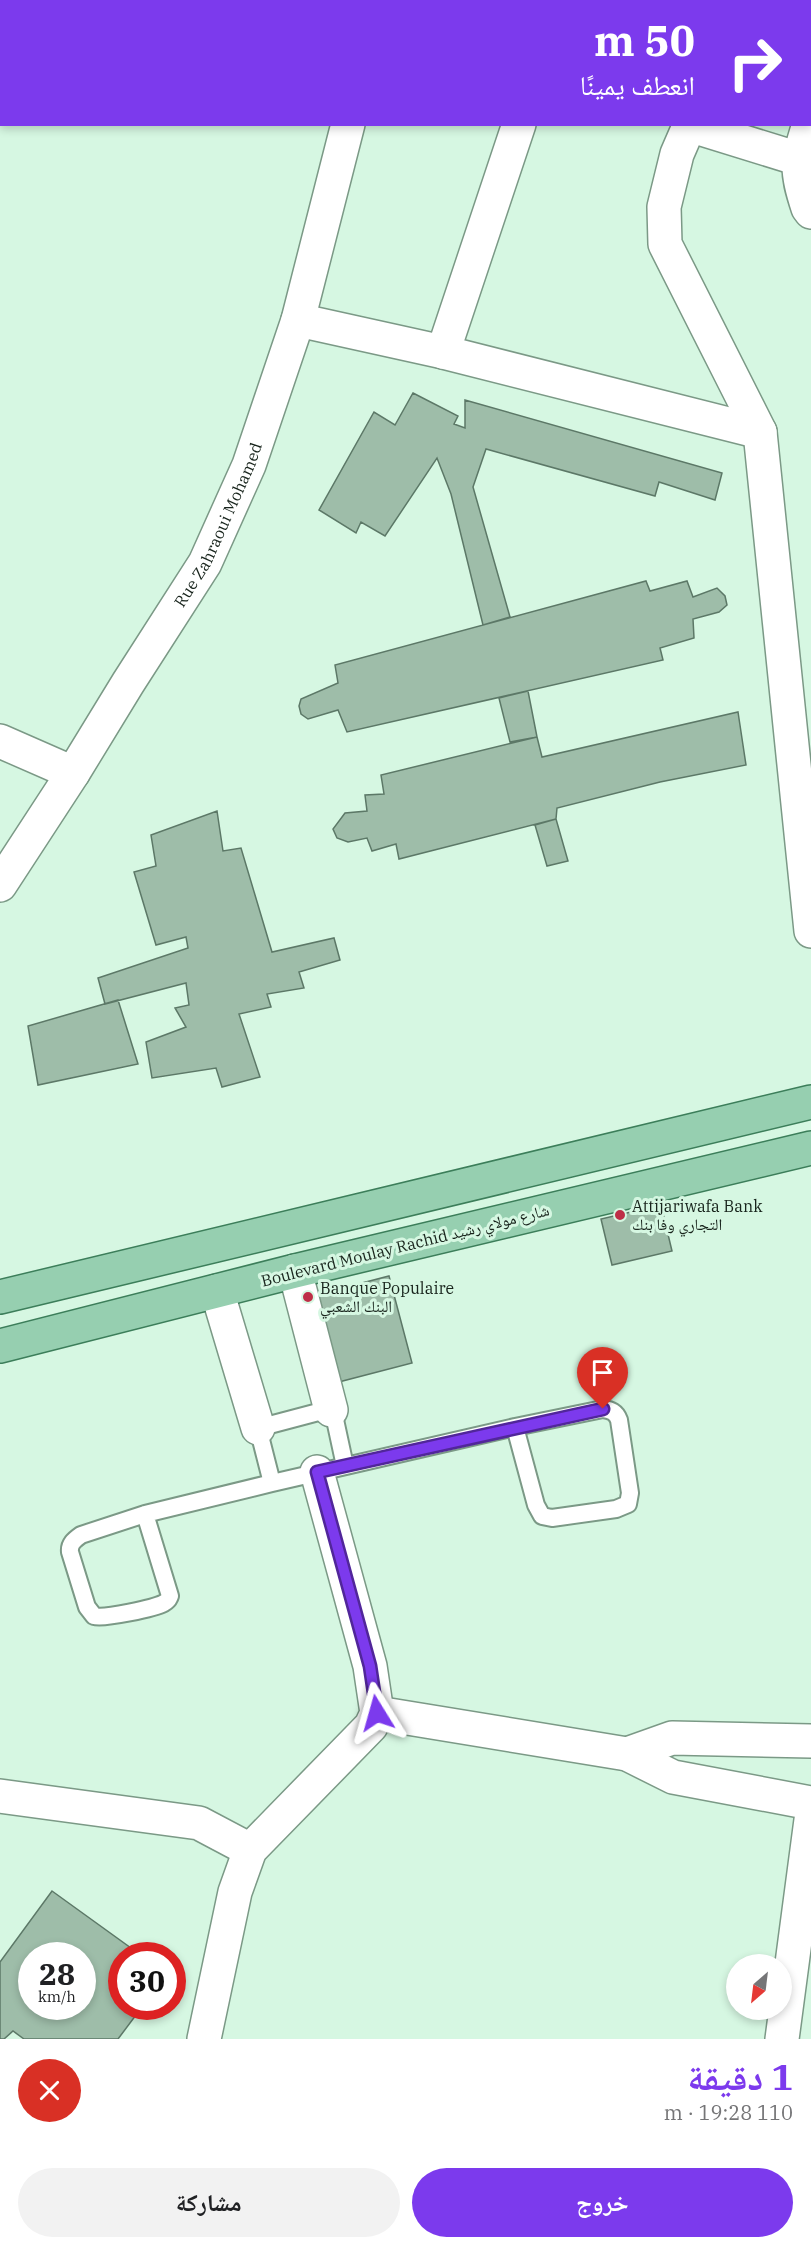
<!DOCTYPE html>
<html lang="ar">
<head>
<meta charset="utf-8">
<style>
	:root { --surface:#fff; --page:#f2f2f2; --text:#202124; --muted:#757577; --accent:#7c3aed }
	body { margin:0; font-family:"IBM Plex Serif","Noto Naskh Arabic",serif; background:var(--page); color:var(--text); direction:rtl; height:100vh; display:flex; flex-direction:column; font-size:22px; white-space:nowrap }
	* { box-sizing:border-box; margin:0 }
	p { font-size:20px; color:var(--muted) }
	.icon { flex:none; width:33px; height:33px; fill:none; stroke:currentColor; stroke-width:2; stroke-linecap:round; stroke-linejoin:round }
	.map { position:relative; height:2039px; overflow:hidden; direction:ltr }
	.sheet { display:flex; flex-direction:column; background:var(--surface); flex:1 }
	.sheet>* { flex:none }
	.banner { position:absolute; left:0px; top:0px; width:812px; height:126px; box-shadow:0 3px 9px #0003; direction:rtl; background:#7c3aed; color:#fff; overflow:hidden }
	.needle { width:39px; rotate:208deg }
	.fabs { position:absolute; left:726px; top:1954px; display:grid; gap:12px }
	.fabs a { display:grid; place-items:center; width:66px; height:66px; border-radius:50%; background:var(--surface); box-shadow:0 3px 9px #0003; font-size:30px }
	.speed { position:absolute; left:18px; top:1942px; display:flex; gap:12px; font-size:30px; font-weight:700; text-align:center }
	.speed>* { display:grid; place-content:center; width:78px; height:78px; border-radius:50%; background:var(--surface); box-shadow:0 3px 9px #0003; line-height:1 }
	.speed small { font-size:15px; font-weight:400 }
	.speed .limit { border:9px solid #d22; background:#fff; color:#111 }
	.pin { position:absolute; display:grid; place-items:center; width:51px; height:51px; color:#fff; margin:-62px -26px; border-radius:50% 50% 50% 0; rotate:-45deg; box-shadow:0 0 6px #0007 }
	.pin .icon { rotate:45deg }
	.me { position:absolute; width:66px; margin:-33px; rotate:352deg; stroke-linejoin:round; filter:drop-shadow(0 0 4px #0008) }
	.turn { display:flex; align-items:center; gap:21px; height:126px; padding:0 18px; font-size:27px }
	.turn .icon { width:78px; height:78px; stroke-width:2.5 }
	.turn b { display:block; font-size:42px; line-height:51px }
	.round { display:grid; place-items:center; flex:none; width:63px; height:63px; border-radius:32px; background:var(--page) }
	.overview { display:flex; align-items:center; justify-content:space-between; height:102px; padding:0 18px }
	h1 { font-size:36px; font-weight:700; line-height:45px; color:var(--accent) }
	.cta { display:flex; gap:12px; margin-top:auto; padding:12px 18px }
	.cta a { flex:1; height:69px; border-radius:36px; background:var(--accent); color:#fff; font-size:24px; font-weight:700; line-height:69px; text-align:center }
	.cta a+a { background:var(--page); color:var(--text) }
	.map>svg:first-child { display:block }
	.building { fill:#9ebda9; stroke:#5c7867; stroke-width:1.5; fill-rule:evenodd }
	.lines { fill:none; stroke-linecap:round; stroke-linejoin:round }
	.lane-casing { stroke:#7b9986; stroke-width:20 }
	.street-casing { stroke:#7b9986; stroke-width:36 }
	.secondary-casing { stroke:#7b9986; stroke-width:36 }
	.primary-casing { stroke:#3c7e5a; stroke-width:36 }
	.lane { stroke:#fff; stroke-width:16 }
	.street { stroke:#fff; stroke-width:33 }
	.secondary { stroke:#fff; stroke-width:33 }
	.primary { stroke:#96cfb0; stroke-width:33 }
	.route-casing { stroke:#51269a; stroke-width:15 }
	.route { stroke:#7c3aed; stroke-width:10 }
	.poi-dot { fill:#be2e47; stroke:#d6f7e2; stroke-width:2 }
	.labels { text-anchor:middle; stroke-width:6; stroke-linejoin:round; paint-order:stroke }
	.street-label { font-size:16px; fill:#18241c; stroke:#d6f7e2 }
	.poi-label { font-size:16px; fill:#18241c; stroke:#d6f7e2; text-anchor:start }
</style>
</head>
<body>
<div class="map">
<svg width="811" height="2039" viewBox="0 0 811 2039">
	<rect width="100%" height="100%" fill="#d6f7e2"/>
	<path class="building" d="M413 393 458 416 454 424 465 428V400L722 473 715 500 659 482 655 496 486 449 473 487 510 617 483 625 451 494 437 458 385 536 361 522 356 533 319 510 374 412 395 425Z
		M646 581 650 591 687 581 693 597 717 588 725 596 727 605 719 612 693 619 694 638 660 648 663 660 347 732 338 710 308 719 301 714 299 706 301 699 338 683 335 665Z
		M528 691 537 737 510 742 499 698Z
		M738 712 746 765 660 782 557 808 556 819 399 859 396 844 372 851 367 838 348 842 337 838 333 829 345 813 367 811 365 795 384 794 381 775 537 737 542 757Z
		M217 811 223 851 241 848 272 952 334 938 340 960 299 972 304 988 267 994 271 1007 239 1014 260 1077 222 1087 216 1068 152 1078 146 1042 186 1027 175 1008 189 1005 186 983 105 1004 98 978 188 948 186 937 156 945 134 872 156 866 151 835Z
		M556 819 568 861 547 866 535 825Z
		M118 1000 138 1064 38 1085 28 1026Z
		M661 1205 672 1251 612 1265 601 1219Z
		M389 1276 412 1363 331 1384 308 1297Z
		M52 1891 142 1956H122V2007H142L118 2039H24L13 2031 4 2039H0V1962ZM32 1956H82V2007H32Z"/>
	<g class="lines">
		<defs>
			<path id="lane" d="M272 1483 258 1428 326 1410H331L334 1415 345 1466
				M145 1514 170 1596C168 1600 169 1600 164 1603 155 1608 104 1619 94 1616L87 1607 70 1552C69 1544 74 1540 81 1535L145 1514 272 1483 515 1427 603 1409C611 1410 616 1412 619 1420L630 1493 628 1504 616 1509 552 1518 542 1516 536 1505 515 1427"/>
			<g id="street">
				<path d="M379 2 380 0"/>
				<path d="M560 2 561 0"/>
				<path d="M744 2 745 0"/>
				<path d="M690 124 677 154 664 207 665 244 760 432 811 931"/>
				<path d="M809 124C797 163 795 169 808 208L811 212"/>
				<path d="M689 125 799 159"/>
				<path d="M298 320 443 352 760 432"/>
				<path d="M443 352 519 124"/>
				<path d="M0 741 73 773"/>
				<path id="s1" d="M0 885 73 773 128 683 205 563 249 465 298 320 348 124"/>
				<path d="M295 1271 331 1410"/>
				<path d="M217 1291 258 1428"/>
				<path d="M377 1713 627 1754 673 1777 811 1803"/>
				<path d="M627 1754 672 1738 811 1741"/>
				<path d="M0 1796 199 1823 250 1850"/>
				<path d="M204 2039 235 1892 250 1850 371 1726 377 1713 370 1666 317 1472"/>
			</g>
			<path id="secondary" d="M782 2039 811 1820"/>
			<path id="primary" d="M0 1297 811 1102
				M0 1346 295 1271 811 1148"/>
		</defs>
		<use href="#lane" class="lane-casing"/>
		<use href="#street" class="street-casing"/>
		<use href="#secondary" class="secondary-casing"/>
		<use href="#primary" class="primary-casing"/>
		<use href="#lane" class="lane"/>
		<use href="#street" class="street"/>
		<use href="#secondary" class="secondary"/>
		<use href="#primary" class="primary"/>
	</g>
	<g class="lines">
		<defs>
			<path id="route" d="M377 1713 370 1666 317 1472 603 1409"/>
		</defs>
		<use href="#route" class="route-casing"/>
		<use href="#route" class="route"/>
	</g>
	<g class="poi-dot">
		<circle cx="620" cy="1215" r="6"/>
		<circle cx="308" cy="1297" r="6"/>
	</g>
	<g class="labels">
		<g class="street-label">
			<text dy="6" stroke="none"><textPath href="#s1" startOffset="422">Rue Zahraoui Mohamed</textPath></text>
			<text transform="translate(405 1245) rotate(-14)" y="6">Boulevard Moulay Rachid شارع مولاي رشيد</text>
		</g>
		<g class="poi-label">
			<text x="632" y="1212">Attijariwafa Bank<tspan x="632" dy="18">التجاري وفا بنك</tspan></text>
			<text x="320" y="1294">Banque Populaire<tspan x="320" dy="18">البنك الشعبي</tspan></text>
		</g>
	</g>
</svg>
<div class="fabs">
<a><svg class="needle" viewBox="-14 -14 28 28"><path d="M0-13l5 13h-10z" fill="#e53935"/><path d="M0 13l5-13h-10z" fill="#757577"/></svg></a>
</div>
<div class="speed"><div>28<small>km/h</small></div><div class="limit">30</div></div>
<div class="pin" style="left:603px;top:1409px;background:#d93025"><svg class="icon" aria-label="arrive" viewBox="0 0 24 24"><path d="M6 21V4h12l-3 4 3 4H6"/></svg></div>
<svg class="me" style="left:377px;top:1713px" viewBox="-20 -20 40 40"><path d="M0-17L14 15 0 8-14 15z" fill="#7c3aed" stroke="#fff" stroke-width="4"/></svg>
<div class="banner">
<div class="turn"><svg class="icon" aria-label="right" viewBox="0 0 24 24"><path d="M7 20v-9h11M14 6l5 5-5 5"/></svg><div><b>50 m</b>انعطف يمينًا</div></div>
</div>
</div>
<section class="sheet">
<div class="overview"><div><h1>1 دقيقة</h1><p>110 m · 19:28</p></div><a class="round" style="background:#d93025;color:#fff"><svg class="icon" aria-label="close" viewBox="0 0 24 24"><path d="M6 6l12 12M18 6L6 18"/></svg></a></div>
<div class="cta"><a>خروج</a><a>مشاركة</a></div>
</section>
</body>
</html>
